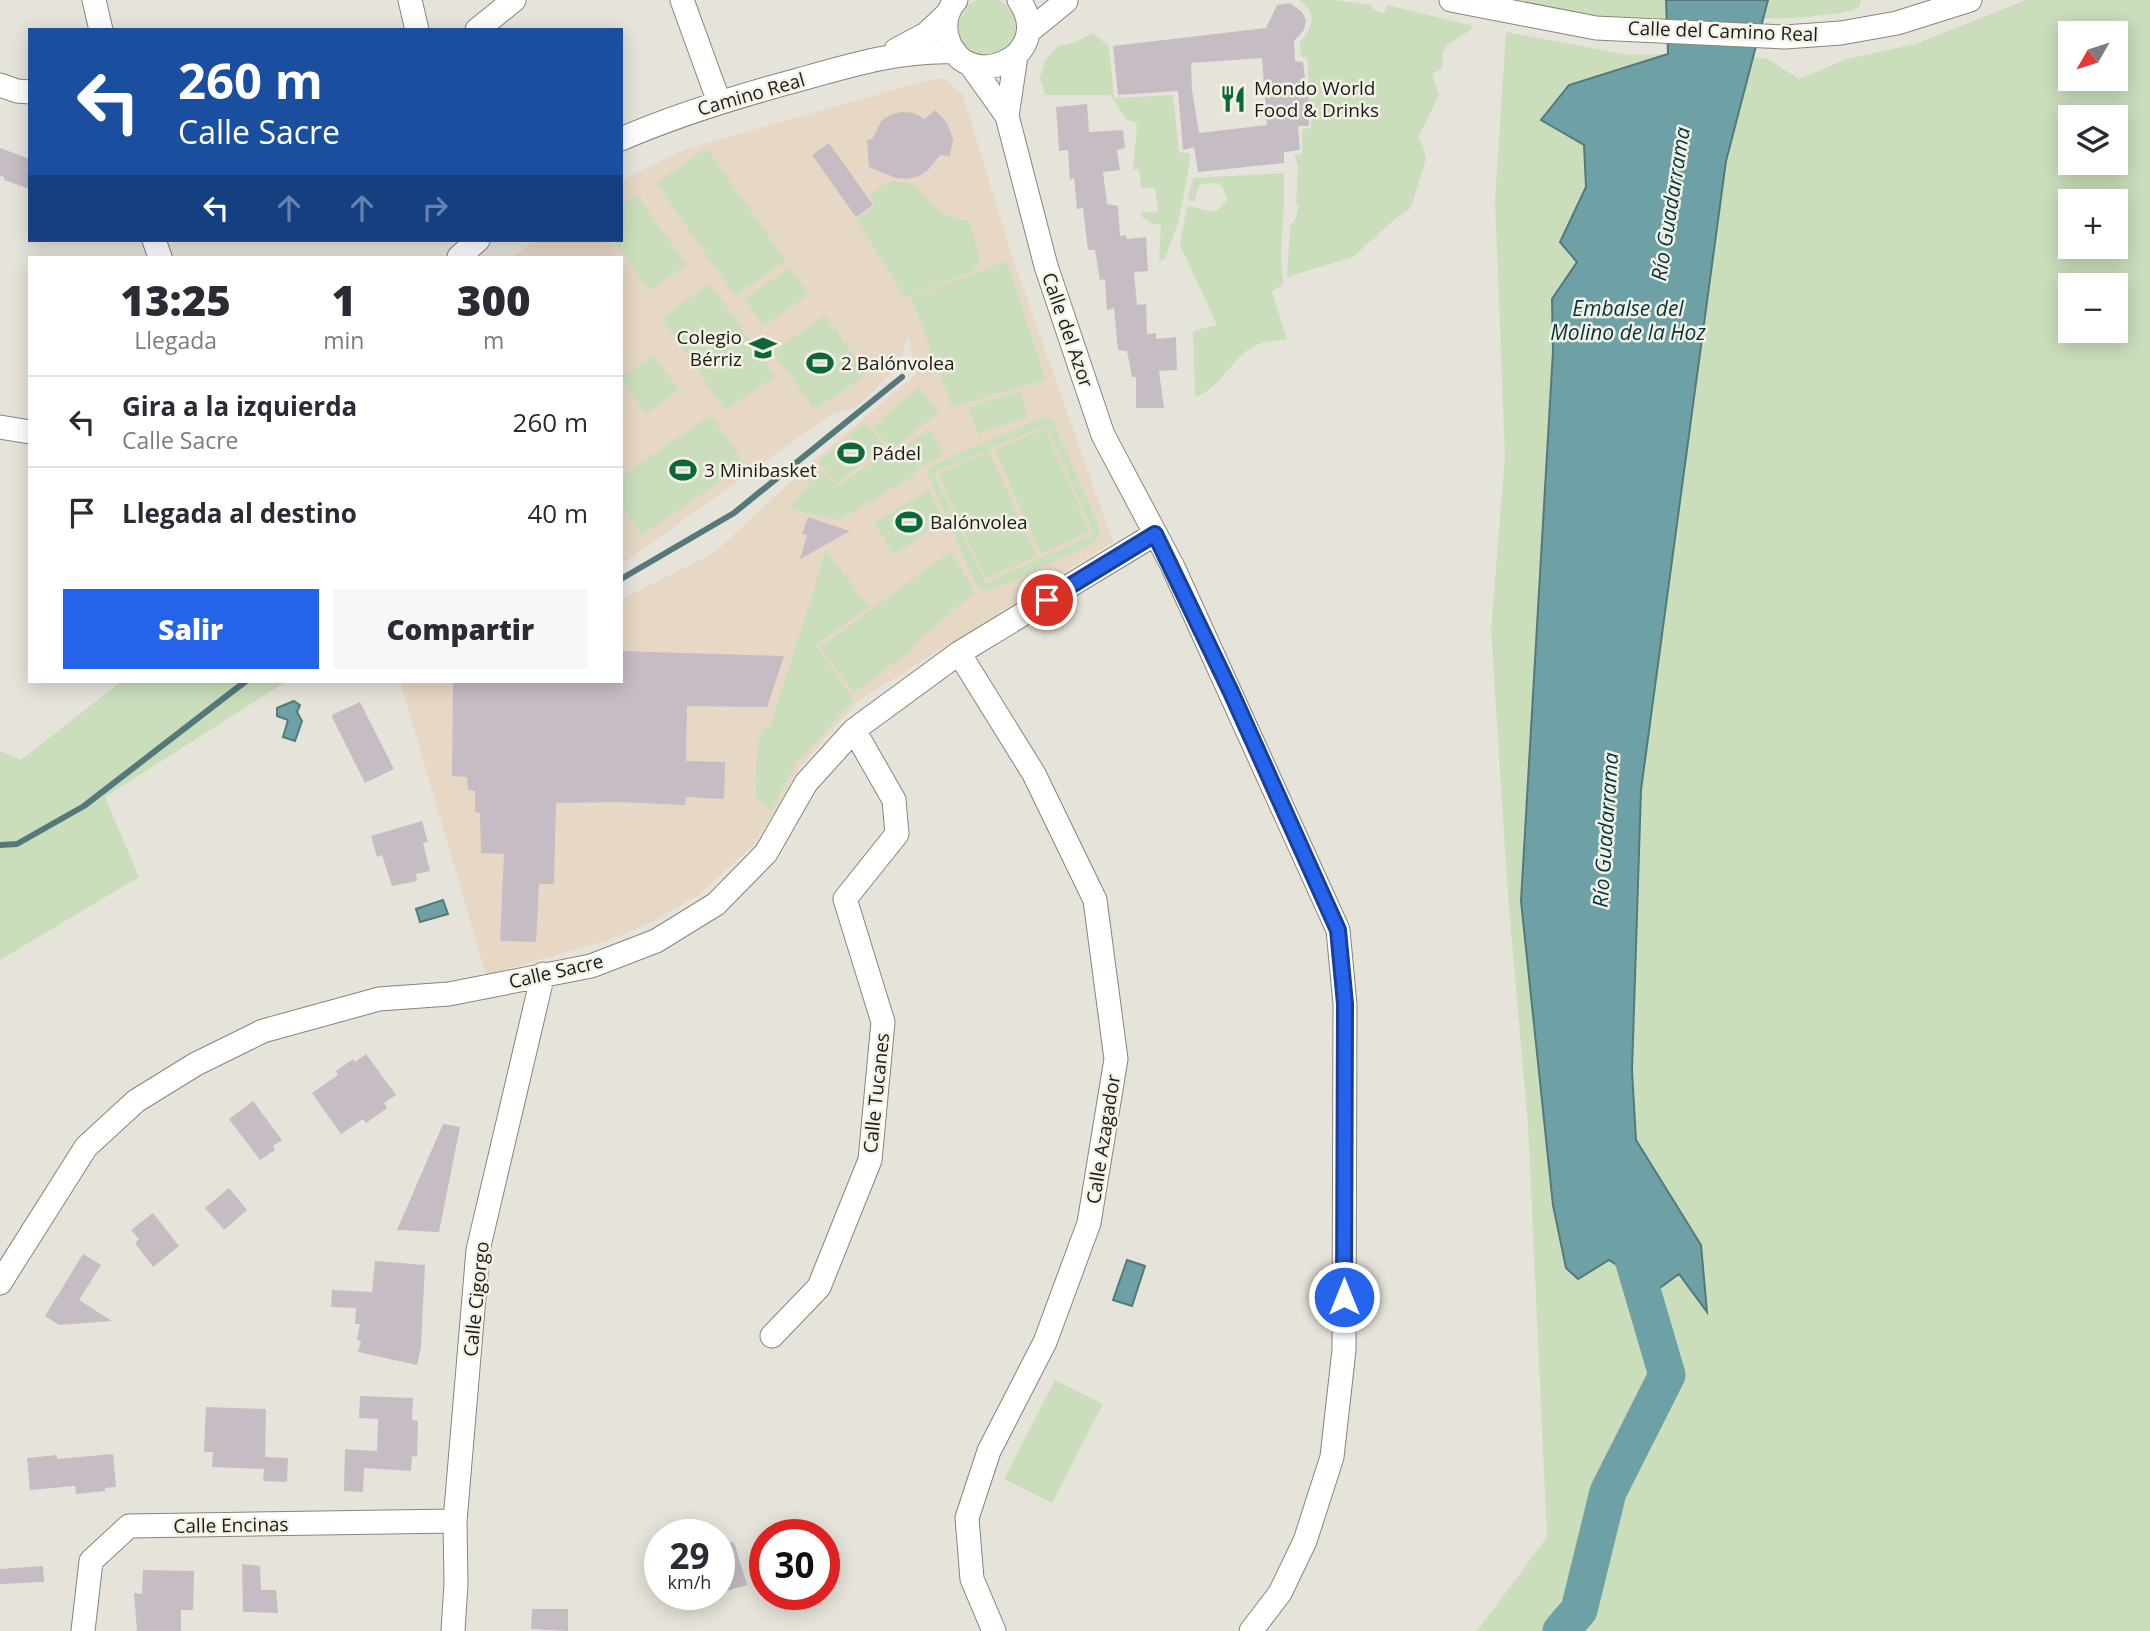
<!DOCTYPE html>
<html lang="es">
<head>
<meta charset="utf-8">
<style>
	:root { --surface:#fff; --page:#f7f7f7; --text:#2b2b33; --muted:#7c7c81; --line:#e1e1e2; --accent:#2563eb }
	body { margin:0; font-family:"Open Sans",sans-serif; background:var(--page); color:var(--text); height:100vh; display:flex; flex-direction:column; font-size:26px; white-space:nowrap }
	* { box-sizing:border-box; margin:0 }
	p { font-size:23px; color:var(--muted) }
	.icon { flex:none; width:38px; height:38px; fill:none; stroke:currentColor; stroke-width:2; stroke-linecap:round; stroke-linejoin:round }
	.map { position:relative; flex:1; overflow:hidden }
	.side { position:absolute; left:28px; top:256px; width:595px; height:427px; display:flex; flex-direction:column; background:var(--surface); border-radius:0px; box-shadow:0 4px 18px #0003 }
	.side>* { flex:none }
	.top-card { position:absolute; left:28px; top:28px; width:595px; height:214px; border-radius:0px; box-shadow:0 4px 18px #0003; background:#1a4fa0; color:#fff; overflow:hidden }
	.needle { width:46px; rotate:231deg }
	.tools { position:absolute; left:2058px; top:21px; display:grid; gap:14px }
	.tools a { display:grid; place-items:center; width:70px; height:70px; border-radius:0px; background:var(--surface); box-shadow:0 4px 18px #0003; font-size:35px }
	.speed { position:absolute; left:644px; top:1519px; display:flex; gap:14px; font-size:35px; font-weight:700; text-align:center }
	.speed>* { display:grid; place-content:center; width:91px; height:91px; border-radius:50%; background:var(--surface); box-shadow:0 4px 18px #0003; line-height:1 }
	.speed small { font-size:18px; font-weight:400 }
	.speed .limit { border:10px solid #d22; background:#fff; color:#111 }
	.pin { position:absolute; display:grid; place-items:center; width:60px; height:60px; color:#fff; margin:-30px; border:4px solid #fff; border-radius:50%; box-shadow:0 2px 7px #0007 }
	.me { position:absolute; width:77px; margin:-38px; rotate:0deg; stroke-linejoin:round; filter:drop-shadow(0 0 5px #0008) }
	.turn { display:flex; align-items:center; gap:24px; height:147px; padding:0 35px; font-size:32px }
	.turn .icon { width:91px; height:91px; stroke-width:2.5 }
	.turn b { display:block; font-size:49px; line-height:60px }
	.lanes { display:flex; align-items:center; height:66px; padding:0 35px; background:#0003; justify-content:center; gap:35px; direction:ltr }
	.lanes .off { opacity:.35 }
	.eta { display:flex; justify-content:space-evenly; align-items:center; height:119px; text-align:center }
	.eta b { font-size:42px; font-weight:800; line-height:49px }
	.action { display:flex; gap:14px; margin-top:auto; padding:14px 35px }
	.action a { flex:1; height:80px; border-radius:0px; background:var(--accent); color:#fff; font-size:28px; font-weight:800; line-height:80px; text-align:center }
	.action a+a { background:var(--page); color:var(--text) }
	ul { padding:0; list-style:none }
	li { display:flex; align-items:center; gap:21px; height:91px; padding:0 35px; border-top:2px solid var(--line) }
	li div { flex:1 }
	li b { display:block; font-size:26px }
	li em { font-style:normal }
	.map>svg:first-child { display:block }
	.education { fill:#e7d8c5 }
	.green { fill:#cadebc; fill-rule:evenodd }
	.water { fill:#6da1a5; stroke:#55797b; stroke-width:2 }
	.lines { fill:none; stroke-linecap:round; stroke-linejoin:round }
	.stream { stroke:#55797b; stroke-width:6 }
	.river { stroke:#6da1a5; stroke-width:37 }
	.building { fill:#c6bcc3; fill-rule:evenodd }
	.minor-casing { stroke:#87857b; stroke-width:25 }
	.minor { stroke:#fff; stroke-width:23 }
	.route-casing { stroke:#184099; stroke-width:18 }
	.route { stroke:#2563eb; stroke-width:12 }
	.labels { text-anchor:middle; stroke-width:5; stroke-linejoin:round; paint-order:stroke }
	.street-label { font-size:19px; fill:#1d1c19; stroke:#f4f2e7 }
	.poi-label { font-size:19px; fill:#1d1c19; stroke:#f4f2e7; text-anchor:start }
	.water-label { font-size:21px; font-style:italic; fill:#003539; stroke:#f4f2e7 }
</style>
</head>
<body>
<div class="map">
<svg width="2150" height="1631" viewBox="0 0 2150 1631">
	<rect width="100%" height="100%" fill="#e6e4da"/>
	<path class="education" d="M932 79H945L963 95 1011 253 1113 542 858 701 800 767 755 844 697 896 652 922 612 939 486 975 400 681H621V599L715 552 813 461 916 374 908 334 900 364 858 406 830 415 621 565V257H514L534 240H621V181L686 149Z"/>
	<path class="green" d="M958 27a29 29 0 1 1 58 0a29 29 0 1 1-58 0Z
		M1299 0H1335L1372 5 1373 10 1384 13 1387 5 1473 26C1466 36 1452 39 1445 48 1440 54 1445 62 1441 70L1432 73 1439 95 1418 138 1421 140 1426 159 1411 208 1395 219 1353 257 1287 277 1290 227 1296 217 1299 205H1296L1298 166 1294 155 1302 154V129L1311 128V108L1306 106 1305 103 1310 99 1307 57H1302L1299 43C1313 27 1319 14 1299 0Z
		M1519 0H1861L1859 8 1842 13 1796 18 1667 20 1595 18Z
		M2026 0H2150V1631H1477L1547 1537 1528 1125 1508 897 1491 629 1505 458 1495 200 1506 32 1629 55 1668 54 1766 58 1799 79 1847 59 1915 44ZM2070 33H2116V79H2070ZM2070 117H2116V163H2070ZM2070 201H2116V247H2070ZM2070 285H2116V331H2070Z
		M1092 33 1109 46 1114 98 1173 95 1179 152 1191 154 1179 220 1165 259 1159 262 1161 224H1152L1142 217 1141 213 1158 211 1155 187 1141 188 1139 169 1133 170 1137 126 1135 122 1127 120 1110 95H1045L1040 78 1045 61 1058 46 1076 42Z
		M707 148 786 261 735 296 656 183Z
		M1284 173C1285 202 1282 229 1281 257 1280 266 1284 274 1283 284L1272 292 1287 339C1275 341 1260 341 1249 349 1233 360 1213 395 1195 396L1193 331 1217 325 1180 245 1187 206C1198 207 1206 212 1217 211L1227 200C1223 181 1218 181 1199 185L1195 201 1188 200 1193 178Z
		M895 181 914 184C933 203 940 220 969 220L980 258 973 271 905 298 856 219 875 205 869 195 887 183Z
		M637 194 686 265 649 291 614 240H621V205Z
		M1007 261 1046 380 952 407 911 297Z
		M790 267 809 294 763 326 744 299Z
		M710 283 775 376 725 410 661 318Z
		M825 315 867 374 815 410 773 352Z
		M653 355 679 390 646 414 621 379Z
		M919 387 939 412 892 450 872 427Z
		M1020 391 1028 417 978 434 968 407Z
		M711 415 745 464 642 535 621 505V476Z
		M1044 417 1050 418 1056 428 1097 521C1101 533 1100 539 1088 546L990 591H984L976 585 928 476V469L934 464ZM1044 426 1049 432 1093 531 1092 535 988 582 984 580 935 475 936 472Z
		M865 422 884 445 837 484 818 461Z
		M930 429 944 455 918 469 913 477 838 520C822 515 805 514 789 508L820 469 838 487 885 451 892 454Z
		M1045 429 1090 532 1040 554 995 450Z
		M989 451 1037 556 986 579 938 474Z
		M930 489 944 521 894 555 874 523Z
		M826 550 869 607 816 645 854 700 797 762 771 811 755 796 758 742 763 729 770 727Z
		M951 551 975 592 911 647 912 650 854 693 820 647Z
		M122 681H287L105 797 139 877 0 960V751L21 760Z
		M1055 1380 1103 1404 1052 1503 1004 1479Z"/>
	<path class="water" d="M1666 0H1768L1726 161 1641 790 1632 1071 1636 1140 1701 1245 1707 1312 1679 1274 1653 1293 1642 1281 1609 1260 1578 1279 1566 1268 1553 1205 1521 901 1553 351 1552 299 1577 262 1560 242 1586 187 1584 145 1541 120 1569 85 1668 54Z
		M294 701 300 705 297 712 302 721 295 741 283 737 288 720 277 716V708Z
		M443 900 448 914 420 922 416 909Z
		M1127 1260 1145 1266 1132 1306 1113 1300Z"/>
	<g class="lines">
		<path class="stream" d="M621 579 734 513 902 377
			M0 845 17 844 84 806 246 681"/>
		<path class="river" d="M1561 1631 1579 1610 1608 1492 1667 1375 1625 1232"/>
	</g>
	<path class="building" d="M1290 3 1302 12 1306 20 1304 30 1294 41 1295 61 1303 62 1306 86H1308L1309 126H1298L1300 150 1284 152V163L1198 172 1194 147 1183 150 1178 91 1118 95 1113 46 1266 28 1277 5ZM1262 58 1267 125 1199 133 1192 90 1191 63Z
		M1087 104 1089 132 1123 130 1125 148 1117 150 1120 170 1103 172 1107 204 1118 206 1120 236 1126 235 1127 239 1146 237 1148 271 1134 272 1137 305 1146 304 1147 334 1156 333V339L1176 337 1177 370 1159 371 1164 408H1136V377H1132L1127 351 1118 350 1114 308 1107 310 1105 279 1100 280 1095 250H1088L1083 208 1077 209 1074 178 1070 180 1068 150 1059 151 1056 107Z
		M935 110 947 123 953 139 950 156 940 155 928 170 919 176 908 179 896 178 869 167 867 140 872 139 882 120 892 114 903 112 914 113 925 119Z
		M829 143 873 205 856 217 812 155Z
		M0 148 30 159V189L4 180V177L0 175Z
		M808 517 850 531 800 559 807 535 802 534Z
		M621 651 784 656 767 707 687 706 686 761 725 762 724 799 686 797 685 805 619 802 556 803 554 884H539L536 942 500 941 504 854 481 853 480 813 475 812V791L468 790 467 777 452 776 453 681H621Z
		M360 702 394 769 365 783 332 717V715Z
		M422 821 428 842 423 843 430 871 416 874 417 881 392 886 382 855 377 857 371 836Z
		M366 1054 396 1095 384 1103 387 1108 366 1123 363 1119 341 1134 312 1093 338 1075 336 1071 353 1059 355 1062Z
		M253 1101 282 1140 273 1146 275 1150 260 1160 229 1119Z
		M443 1124 460 1127 439 1232 397 1230Z
		M229 1188 247 1210 224 1230 205 1208Z
		M153 1213 179 1246 153 1267 135 1243 139 1239 131 1230Z
		M83 1254 101 1265 79 1300 112 1321 59 1325 45 1316Z
		M375 1261 425 1265 421 1347 417 1365 358 1352 361 1341 357 1340 360 1324H355L356 1308 331 1307 332 1290 372 1292Z
		M360 1396 413 1398 412 1420 418 1421 417 1457 412 1456 411 1471 364 1468 363 1492 344 1491 345 1449 377 1451 378 1419 359 1418Z
		M206 1407 266 1409 265 1457 288 1458 287 1482 263 1481 264 1469 212 1467 213 1452H204Z
		M113 1454 116 1487 105 1488V1491L76 1494 75 1486 30 1490 27 1458 57 1455V1459Z
		M734 1542 747 1585 719 1593V1544Z
		M242 1564 260 1566 261 1590H276L278 1613 243 1612Z
		M43 1566 44 1582 0 1584V1569Z
		M143 1570 194 1571 193 1610H181V1631H137L134 1593 142 1594Z
		M532 1609H568V1631L531 1629Z"/>
	<g class="lines">
		<defs>
			<path id="minor" d="M94 0 101 30
				M410 0 417 30
				M682 0 719 102
				M956 0C947 10 944 23 947 36 962 97 1059 58 1019 0
				M1451 0 1596 28 1785 37 1841 33 1897 23 1970 0
				M477 30 514 0
				M1028 32 1066 1
				M896 50 926 34 947 14
				M970 64 1007 116 1046 266 1103 435 1173 567 1338 930 1345 1004 1344 1350 1332 1457 1305 1541 1280 1593 1251 1631
				M0 85 17 91 30 92
				M1007 116 1016 56
				M621 139C679 114 738 96 798 80 851 65 900 50 955 52
				M154 240 160 257
				M459 257 478 240
				M0 427 30 432
				M959 653 1034 774 1095 900 1116 1059 1089 1223 1045 1342 989 1451 967 1518 972 1579 994 1631
				M0 1283 86 1147 136 1101 196 1064 263 1031 379 999 449 994 591 966 656 941 716 904 766 853 806 783 854 730 959 653 1155 534
				M772 1336 819 1287 870 1160 883 1022 845 899 897 834 894 800 854 730
				M83 1631 91 1561 129 1526 455 1521
				M453 1631 456 1584 455 1521 478 1250 543 974"/>
		</defs>
		<use href="#minor" class="minor-casing"/>
		<use href="#minor" class="minor"/>
	</g>
	<g class="lines">
		<defs>
			<path id="route" d="M1047 600 1155 534 1231 692 1338 930 1345 1004 1344 1297"/>
		</defs>
		<use href="#route" class="route-casing"/>
		<use href="#route" class="route"/>
	</g>
	<defs>
		<symbol id="restaurant-bare" viewBox="-9 -9 18 18"><path d="M-5-6h1v4h1v-4h1v4h1v-4h1v5L-1.5 .5V6h-2V.5L-5-1ZM5-6V6H3V1.5H1.5Q1.5-4 5-6Z" fill="#0c683b" stroke="#f4f2e7" stroke-width="2.5" paint-order="stroke"/></symbol>
		<symbol id="school-bare" viewBox="-9 -9 18 18"><path d="M0-5L7-2L0 1L-7-2ZM-4 1L0 2.5L4 1V4Q0 6-4 4Z" fill="#0c683b" stroke="#f4f2e7" stroke-width="2.5" paint-order="stroke"/></symbol>
		<symbol id="stadium-bare" viewBox="-9 -9 18 18"><path d="M0-5a6.5 5 0 1 0 0 10a6.5 5 0 1 0 0-10ZM-3.5-1.8h7v3.6h-7Z" fill="#0c683b" stroke="#f4f2e7" stroke-width="2.5" paint-order="stroke"/></symbol>
	</defs>
	<g fill-rule="evenodd">
		<use href="#restaurant-bare" x="1214" y="80" width="38" height="38"/>
		<use href="#school-bare" x="744" y="329" width="38" height="38"/>
		<use href="#stadium-bare" x="801" y="344" width="38" height="38"/>
		<use href="#stadium-bare" x="832" y="434" width="38" height="38"/>
		<use href="#stadium-bare" x="664" y="451" width="38" height="38"/>
		<use href="#stadium-bare" x="890" y="503" width="38" height="38"/>
	</g>
	<g class="labels">
		<g class="street-label">
			<text transform="translate(1723 31) rotate(2)" y="7">Calle del Camino Real</text>
			<text transform="translate(751 94) rotate(-16)" y="7">Camino Real</text>
			<text transform="translate(1068 330) rotate(71)" y="7">Calle del Azor</text>
			<text transform="translate(556 971) rotate(-13)" y="7">Calle Sacre</text>
			<text transform="translate(876 1093) rotate(-84)" y="7">Calle Tucanes</text>
			<text transform="translate(1103 1139) rotate(-81)" y="7">Calle Azagador</text>
			<text transform="translate(476 1299) rotate(-84)" y="7">Calle Cigorgo</text>
			<text transform="translate(231 1525) rotate(-1)" y="7">Calle Encinas</text>
		</g>
		<g class="poi-label">
			<text x="1254" y="95">Mondo World<tspan x="1254" dy="22">Food &amp; Drinks</tspan></text>
			<text x="742" y="344" text-anchor="end">Colegio<tspan x="742" dy="22">Bérriz</tspan></text>
			<text x="841" y="370">2 Balónvolea</text>
			<text x="872" y="460">Pádel</text>
			<text x="704" y="477">3 Minibasket</text>
			<text x="930" y="529">Balónvolea</text>
		</g>
		<g class="water-label">
			<text transform="translate(1671 204) rotate(-81)" y="7">Río Guadarrama</text>
			<text x="1628" y="316">Embalse del<tspan x="1628" dy="24">Molino de la Hoz</tspan></text>
			<text transform="translate(1606 830) rotate(-86)" y="7">Río Guadarrama</text>
		</g>
	</g>
</svg>
<div class="tools">
<a><svg class="needle" viewBox="-14 -14 28 28"><path d="M0-13l5 13h-10z" fill="#e53935"/><path d="M0 13l5-13h-10z" fill="#7c7c81"/></svg></a>
<a><svg class="icon" aria-label="layers" viewBox="0 0 24 24"><path d="M12 4l9 5-9 5-9-5zM3 14l9 5 9-5"/></svg></a>
<a>+</a>
<a>−</a>
</div>
<div class="speed"><div>29<small>km/h</small></div><div class="limit">30</div></div>
<div class="pin" style="left:1047px;top:600px;background:#d93025"><svg class="icon" aria-label="arrive" viewBox="0 0 24 24"><path d="M6 21V4h12l-3 4 3 4H6"/></svg></div>
<svg class="me" style="left:1344px;top:1297px" viewBox="-20 -20 40 40"><circle r="17" fill="#2563eb" stroke="#fff" stroke-width="3"/><path d="M0-11L8 9 0 5-8 9z" fill="#fff"/></svg>
<div class="top-card">
<div class="turn"><svg class="icon" aria-label="left" viewBox="0 0 24 24"><path d="M17 20v-9H6M10 6l-5 5 5 5"/></svg><div><b>260 m</b>Calle Sacre</div></div>
<div class="lanes"><svg class="icon" aria-label="left" viewBox="0 0 24 24"><path d="M17 20v-9H6M10 6l-5 5 5 5"/></svg><svg class="icon off" aria-label="ahead" viewBox="0 0 24 24"><path d="M12 20V5M6 11l6-6 6 6"/></svg><svg class="icon off" aria-label="ahead" viewBox="0 0 24 24"><path d="M12 20V5M6 11l6-6 6 6"/></svg><svg class="icon off" aria-label="right" viewBox="0 0 24 24"><path d="M7 20v-9h11M14 6l5 5-5 5"/></svg></div>
</div>
<section class="side">
<div class="eta">
<div><b>13:25</b><p>Llegada</p></div>
<div><b>1</b><p>min</p></div>
<div><b>300</b><p>m</p></div>
</div>
<ul>
<li><svg class="icon" aria-label="left" viewBox="0 0 24 24"><path d="M17 20v-9H6M10 6l-5 5 5 5"/></svg><div><b>Gira a la izquierda</b><p>Calle Sacre</p></div><em>260 m</em></li>
<li><svg class="icon" aria-label="arrive" viewBox="0 0 24 24"><path d="M6 21V4h12l-3 4 3 4H6"/></svg><div><b>Llegada al destino</b></div><em>40 m</em></li>
</ul>
<div class="action"><a>Salir</a><a>Compartir</a></div>
</section>
</div>
</body>
</html>
